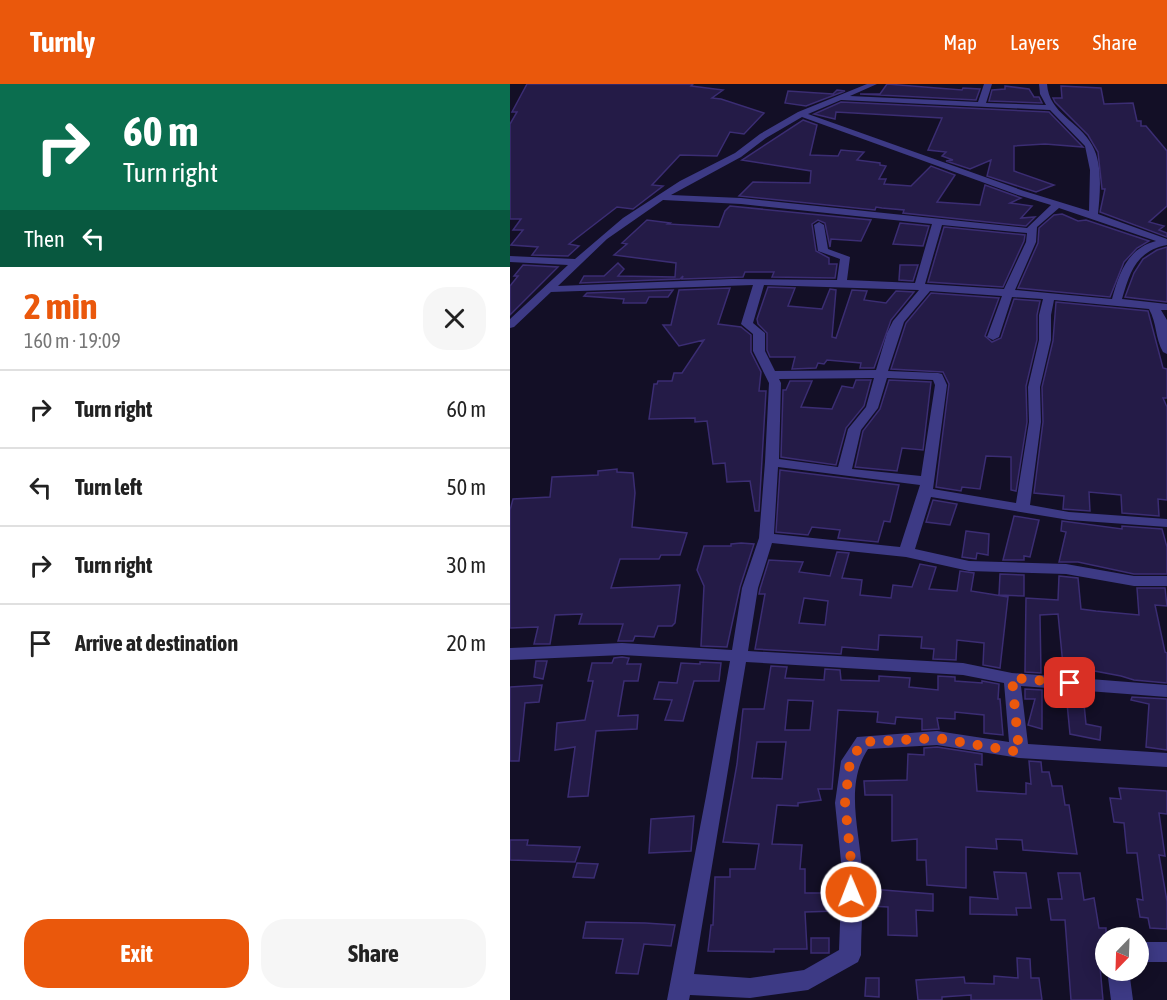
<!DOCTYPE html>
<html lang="en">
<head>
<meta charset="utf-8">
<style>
	:root { --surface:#fff; --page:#f6f6f6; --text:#222; --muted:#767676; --line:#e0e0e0; --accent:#ea580c }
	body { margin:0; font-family:"Asap Condensed",sans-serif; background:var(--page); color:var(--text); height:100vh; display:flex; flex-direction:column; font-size:22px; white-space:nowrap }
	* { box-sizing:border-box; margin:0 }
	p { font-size:20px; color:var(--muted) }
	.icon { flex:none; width:33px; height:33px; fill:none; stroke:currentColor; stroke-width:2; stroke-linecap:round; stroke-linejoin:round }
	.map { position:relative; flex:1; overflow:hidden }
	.details { display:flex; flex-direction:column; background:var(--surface); width:510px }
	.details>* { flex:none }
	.banner { background:#0b6e4f; color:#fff; overflow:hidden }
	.needle { width:39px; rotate:203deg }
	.controls { position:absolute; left:585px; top:843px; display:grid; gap:12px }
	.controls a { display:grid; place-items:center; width:54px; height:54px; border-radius:50%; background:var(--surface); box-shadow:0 3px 15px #0003; font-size:30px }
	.pin { position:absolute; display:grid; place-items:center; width:51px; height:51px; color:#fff; margin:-26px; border-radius:12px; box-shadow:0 3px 9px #0006 }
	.me { position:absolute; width:66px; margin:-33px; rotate:359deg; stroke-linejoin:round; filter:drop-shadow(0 0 4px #0008) }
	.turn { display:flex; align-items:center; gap:21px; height:126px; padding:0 24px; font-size:27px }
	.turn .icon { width:78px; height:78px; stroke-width:2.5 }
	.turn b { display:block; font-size:42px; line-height:51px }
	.then { display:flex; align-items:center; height:57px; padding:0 24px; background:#0003; gap:12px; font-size:22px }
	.round { display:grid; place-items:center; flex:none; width:63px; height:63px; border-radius:24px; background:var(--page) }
	.headline { display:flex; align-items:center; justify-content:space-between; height:102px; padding:0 24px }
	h1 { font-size:36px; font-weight:700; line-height:45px; color:var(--accent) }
	.primary-button { display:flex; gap:12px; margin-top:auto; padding:12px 24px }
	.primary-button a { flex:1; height:69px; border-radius:24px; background:var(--accent); color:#fff; font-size:24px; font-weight:700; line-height:69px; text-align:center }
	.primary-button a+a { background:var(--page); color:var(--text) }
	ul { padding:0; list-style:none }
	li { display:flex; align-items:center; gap:18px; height:78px; padding:0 24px; border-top:2px solid var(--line) }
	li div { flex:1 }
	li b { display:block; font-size:22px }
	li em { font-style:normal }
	header { display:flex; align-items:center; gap:36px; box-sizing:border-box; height:84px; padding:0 30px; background:var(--accent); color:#fff }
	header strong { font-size:28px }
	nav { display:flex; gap:33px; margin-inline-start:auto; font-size:21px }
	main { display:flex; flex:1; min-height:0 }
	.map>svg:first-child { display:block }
	.building { fill:#241b47; stroke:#3b2d73; stroke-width:1.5; fill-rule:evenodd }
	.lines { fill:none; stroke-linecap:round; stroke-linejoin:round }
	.minor { fill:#3d3a85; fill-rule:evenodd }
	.route { stroke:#ea580c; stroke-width:10; stroke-dasharray:0 18 }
</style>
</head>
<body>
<header>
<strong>Turnly</strong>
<nav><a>Map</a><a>Layers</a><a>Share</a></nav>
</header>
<main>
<section class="details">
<div class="banner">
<div class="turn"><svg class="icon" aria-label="right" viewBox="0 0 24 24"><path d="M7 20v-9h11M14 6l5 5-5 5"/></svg><div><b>60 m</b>Turn right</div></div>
<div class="then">Then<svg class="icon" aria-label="left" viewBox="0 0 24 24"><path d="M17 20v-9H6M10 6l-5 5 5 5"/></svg></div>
</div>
<div class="headline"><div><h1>2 min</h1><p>160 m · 19:09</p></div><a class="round"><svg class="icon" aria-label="close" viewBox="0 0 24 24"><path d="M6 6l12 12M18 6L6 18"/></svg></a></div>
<ul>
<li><svg class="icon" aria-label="right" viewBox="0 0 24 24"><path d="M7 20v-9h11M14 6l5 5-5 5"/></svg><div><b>Turn right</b></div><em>60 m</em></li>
<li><svg class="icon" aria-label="left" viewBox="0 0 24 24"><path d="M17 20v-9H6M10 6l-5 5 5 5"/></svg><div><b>Turn left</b></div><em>50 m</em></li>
<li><svg class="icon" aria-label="right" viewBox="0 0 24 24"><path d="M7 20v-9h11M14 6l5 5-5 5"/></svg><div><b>Turn right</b></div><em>30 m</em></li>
<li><svg class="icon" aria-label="arrive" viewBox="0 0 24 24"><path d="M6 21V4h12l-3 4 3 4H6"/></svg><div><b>Arrive at destination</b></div><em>20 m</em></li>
</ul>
<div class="primary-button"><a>Exit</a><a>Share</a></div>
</section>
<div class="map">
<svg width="657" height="916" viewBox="0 0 657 916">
	<rect width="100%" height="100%" fill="#130f26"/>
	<path class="building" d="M17 0H183L181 2 213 6 202 14 211 15 254 29 234 50 220 48 207 72 170 71 142 101 153 102 123 125 107 123 59 160 69 162 58 172 22 171 28 163 1 161 13 146H3L11 135H0V40L7 28H2Z
		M377 0 452 6 453 4 470 5 466 16 350 10H370Z
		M495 2 519 5 524 13H529L532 19 479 17 482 6 495 5Z
		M551 2 591 4 594 20 623 19 627 37H631V42H636L657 67V122L639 138 654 142 649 146 657 149V153L590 128 595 105H592L588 68 578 51 545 18 543 14H552Z
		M327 6 335 7 296 22 275 19 278 7 323 10Z
		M331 18 539 28 573 63 535 60 504 62V87L544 101 526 108 477 92 481 76 460 85 436 77 443 76 432 72 436 68 418 66 432 34 326 28 325 35 304 30Z
		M293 36 307 41 300 71 328 72 331 66 354 68 347 76 370 79V81L376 82 369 95H376L374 100 401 102 421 82 445 91 427 118 470 121 475 101 511 114 500 119 522 122 511 134 525 133 516 142 393 129 394 126 372 124 366 123 365 126 229 112 243 98 300 99 301 87 232 76Z
		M220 122 361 136 351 157 321 155 320 163 315 139 308 136 302 140 306 167 319 174V180H327L325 194 262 193 264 188H235L233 193 172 195 173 192 170 195 70 199 74 192H94L108 179 114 185 108 192 165 193 166 179 104 171 117 160 112 159 137 136 160 139 158 140 209 143 215 127Z
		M552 130 568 137 576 136 639 157 627 164 614 178 600 213 508 204 528 159 529 144 544 131Z
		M390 139 419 142 413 162 383 160Z
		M434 143 515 151 514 157 493 203 418 198Z
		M657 163V218L615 213 624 189 633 175 647 166Z
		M13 181 48 183 0 231V202L8 192H4Z
		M390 181H408L403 197 389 196Z
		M258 203 285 204 278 222 312 225 320 205 326 206 322 253 326 254 342 206 357 207 354 216 376 219 386 207 404 208 381 236 364 284H350L351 279 317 276 314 280 308 279 306 284 282 285 285 273H260L257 266V249L248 240 247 235Z
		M220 204 208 240 231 243 241 251V268L251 288 249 307H256L249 427H245L240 397 217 398 215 379 203 380 197 337 185 338V334L139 335 144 300H147L148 297H162L164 289H172L194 256 169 262 153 241H161L169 206Z
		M163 206 158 213H139L136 219H113L114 215 74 212 77 209Z
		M421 209 489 214 475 252 482 258 491 254 504 215 530 217 527 231V256L516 302 517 338 506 407 501 406V373L476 372 470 405 452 403 451 407 426 403 439 300 433 288 381 285 396 239Z
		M546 218 638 227 639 231 653 284 657 285V314H653L657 323V416L648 415 649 432 612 429 611 411 579 408 580 427 553 425 554 412 524 409 533 338 532 303 543 257Z
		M346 296H361L354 322 336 344 326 381 271 373 273 306H276L280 297H302L291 323 322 325 332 302 343 304Z
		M379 296 421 298 413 366 392 364 387 387 345 383 353 347 370 325Z
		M107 385V388L123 389 125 409 122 443 177 449 170 471H151L149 475H110L101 504 170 501 165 539 162 542H148L144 553 125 552 123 557H108L113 540H69L72 530 45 531 40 560H24L28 543 0 544V426L3 415 40 413 42 393 88 391V387Z
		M270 386 389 401 380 438 374 437 368 458 328 454 330 446 302 443 298 451 266 448Z
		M423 416 447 420 440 441 416 438Z
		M504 432 529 436 520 473 514 472V476H493Z
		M552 437 612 445V442L652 445 657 463V490H624L568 478H549L556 448 551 447Z
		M456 447 479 450 478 471 467 469 466 475 452 473Z
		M231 459 244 460 230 503 217 563 191 562 194 502 187 486 194 462H221V460Z
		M327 468 339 469 332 494 352 496 350 511 381 514 383 501 402 503 410 480 426 483 419 505 447 507 450 487 464 489 461 507 498 513 490 584 473 581 474 559 447 556 446 576 423 575 424 565 411 564 412 553 369 551 368 566 332 563 331 570 245 565 255 510H249L250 505 259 476 293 478 289 488 320 492ZM294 514 318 517 315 541 289 539Z
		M490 490 514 491V512L489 511Z
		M549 492 568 494 571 525 586 527 629 531 627 504H655L657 522 645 521 655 568 657 569V599L624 596 611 592 553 581 548 530 530 531 531 589 515 588 516 514 548 516Z
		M112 573 119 574 117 580H131L128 597H114L108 632 128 631 127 645 86 647 78 712 58 713 65 663 45 666 47 639 75 636 83 597H78L82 579H102L104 574Z
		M26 577H37L33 595 24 593Z
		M190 578 211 579 209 597H184L173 637 155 636 162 616 144 615 149 598 167 599 171 579 190 580Z
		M261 582 277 583 275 594 314 596 315 585 330 586 331 596 369 597V592L400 594 399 603 428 606V592L445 593V597L472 599V597L489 600 488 615H490L493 651 474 649V631L445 628V635L427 634 429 645 412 646V635L386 633 385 640 367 638 368 628 328 626 322 705H308L311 716 288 719V722L267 721 262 760 292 761 290 785H295V809H329L328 827 295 828 297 865H264V868L198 867 201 841H203L205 793H220V785H245L249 760 213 758 227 680 233 625H254ZM278 616 303 617 300 646H275ZM247 658H276L272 695 242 694Z
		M32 601 29 618 15 619 9 677H0V603Z
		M515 605 532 606V645L518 641 525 615H515Z
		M622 613 657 615V666L636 663 639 620 621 616Z
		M557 619 574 620 576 640 591 643 590 656 560 650Z
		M427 663 472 670V681L465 680 467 707 516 710V699L521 700 519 677 531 678 532 688H539L542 702H552L555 721H559L567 770 513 766 512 756 486 755 487 765 456 763V804L417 801 416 776H407V755L382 757V711H355L354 697 397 696 398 670 414 671V664Z
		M609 704 657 707V730L649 729 655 772 649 771 657 817V845L640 844 638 834 630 833 627 815 633 816 627 769H617L614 739 604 738 600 714 611 715Z
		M184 732 181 767 139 769 141 735Z
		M0 756H18L17 761 70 763 65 778 0 776Z
		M67 779 88 780 84 794 63 793Z
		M484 788 516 789 521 824H506L507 831 460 830V813L488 815Z
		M548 789H570L574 816 584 814 589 844H596V860H588L593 916H561L555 836H541L538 815H552Z
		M361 805 423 810V827L406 826 407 852 378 851V823L360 822Z
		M76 838 135 839 165 841 161 862 134 860 128 890 106 889 113 855 73 854Z
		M301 854H319V869H301Z
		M507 874 520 875 521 894H529L532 916H461V911L432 913V916H408L406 896 454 893 455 899 484 900V892L508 894Z
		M356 894H369V913L355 912Z"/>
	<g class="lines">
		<path class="minor" d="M357 0H367L340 12 468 18 474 0H482L476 19 536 21 530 10 529 0H537C539 30 569 37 582 61 593 80 590 110 588 130L657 155V161C626 167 620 188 612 215L657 220V226H651L657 236V270L653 268C645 254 647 239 639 225L544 216 541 231V256L530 303 531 338 520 421 559 428 657 435V443L559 436 421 413 405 465 459 477 556 480 624 492H657V502H624L556 490 459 487 396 473 262 459 248 504 238 567 453 579 502 589 657 601V613L511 602 518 660 657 669V683L509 674 427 661 358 665C334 701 350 747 352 787 354 815 351 843 351 871L348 878 298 906 240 914 180 911 179 916H157L196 712 220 577 112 571 0 576V564L112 559 222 566 232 504 249 454 255 378 259 299 243 267V250L231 240 243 201 41 208 4 243 0 244V235L58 181 0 178V172L65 175 113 134 170 97 225 69 250 50 288 28ZM331 16 540 26 575 62 580 86 579 127 514 107 298 30ZM292 33 508 111 541 121 517 144 231 114 161 111 231 73 256 54ZM153 116 231 120 422 140 405 199 337 196 340 173 318 165 314 141 309 138 304 141 308 167 330 175 327 196 222 195 48 202 97 155ZM549 124 646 157C618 164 609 189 602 215L505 206 526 158 527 143ZM432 141 517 149 516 158 494 205 415 200ZM254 201 409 206 383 237 377 249 366 286 265 287 255 267V249L243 239ZM420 207 492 212 477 253 483 256 489 253 502 213 533 215 529 231V256L518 303 519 338 506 419 423 405 437 301 432 290 428 289 378 287 394 238ZM364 294 356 323 338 345 328 383 269 375 271 299 269 295ZM377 294 423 296 425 301 411 392 342 385 351 346 368 324ZM268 383 410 401 390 463 264 450ZM236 578 453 591 494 599 499 658 427 647 347 653 331 677 325 719 332 787 329 866 294 886 240 894 184 890Z
			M628 858H657V878H628Z
			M597 886H619L623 916H601Z"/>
	</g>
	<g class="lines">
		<path class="route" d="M341 808 342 787 335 719 340 677 353 658 427 654 509 668 502 594 560 599"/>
	</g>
</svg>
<div class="controls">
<a><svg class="needle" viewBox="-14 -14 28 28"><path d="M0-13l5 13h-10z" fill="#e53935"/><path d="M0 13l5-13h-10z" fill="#767676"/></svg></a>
</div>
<div class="pin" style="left:560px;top:599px;background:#d93025"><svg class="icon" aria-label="arrive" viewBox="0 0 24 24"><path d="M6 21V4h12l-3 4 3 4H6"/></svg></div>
<svg class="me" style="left:341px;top:808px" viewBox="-20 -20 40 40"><circle r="17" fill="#ea580c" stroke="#fff" stroke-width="3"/><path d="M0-11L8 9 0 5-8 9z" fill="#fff"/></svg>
</div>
</main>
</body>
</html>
